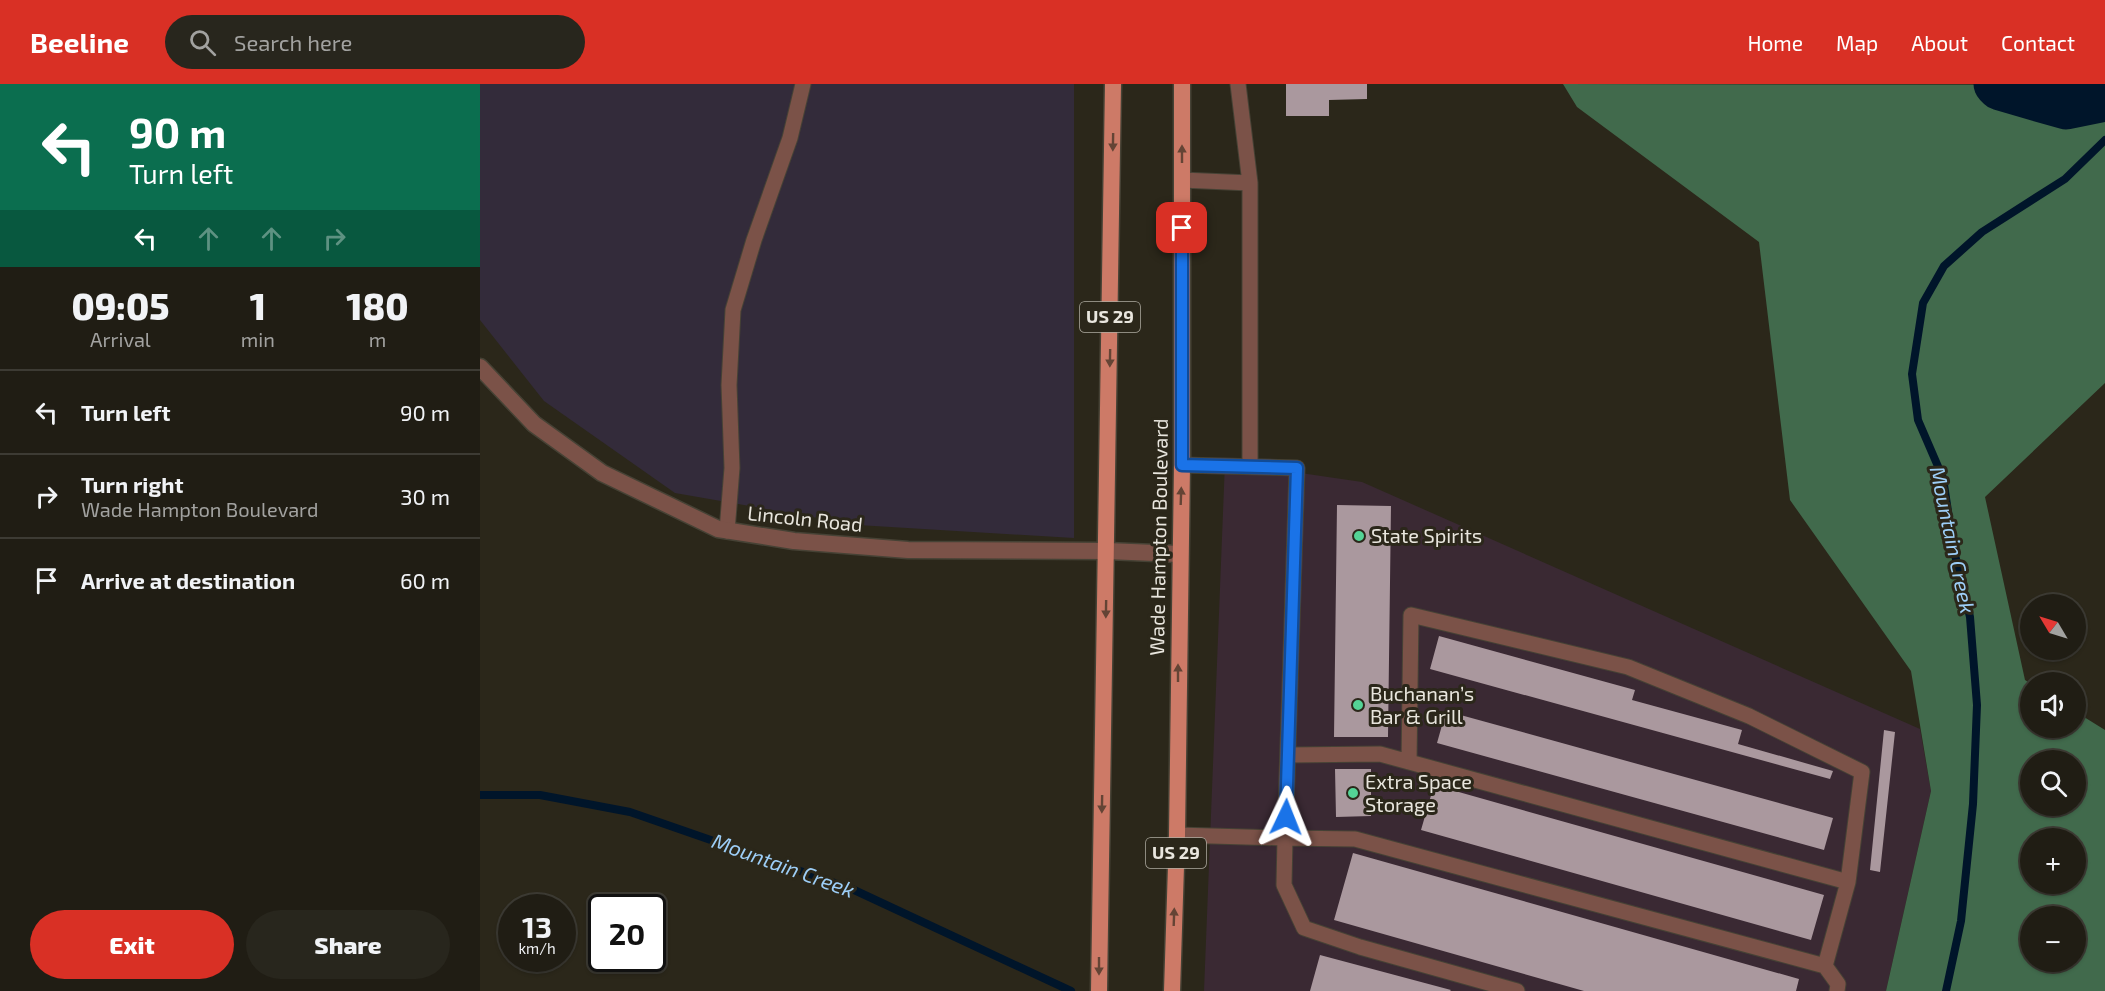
<!DOCTYPE html>
<html lang="en">
<head>
<meta charset="utf-8">
<style>
	:root { --surface:#201d14; --page:#28261d; --text:#f1f3f6; --muted:#a2a2a0; --line:#3d3b34; --accent:#d93025 }
	body { margin:0; font-family:"Exo 2",sans-serif; background:var(--page); color:var(--text); height:100vh; display:flex; flex-direction:column; font-size:22px; white-space:nowrap }
	* { box-sizing:border-box; margin:0 }
	p { font-size:20px; color:var(--muted) }
	.icon { flex:none; width:33px; height:33px; fill:none; stroke:currentColor; stroke-width:2; stroke-linecap:round; stroke-linejoin:round }
	.map { position:relative; flex:1; overflow:hidden }
	.panel { display:flex; flex-direction:column; background:var(--surface); width:480px }
	.panel>* { flex:none }
	.hud { background:#0b6e4f; color:#fff; overflow:hidden }
	.needle { width:39px; rotate:308deg }
	.controls { position:absolute; left:1540px; top:510px; display:grid; gap:12px }
	.controls a { display:grid; place-items:center; width:66px; height:66px; border-radius:50%; background:var(--surface); box-shadow:0 2px 4px #0004,0 0 0 2px var(--line); font-size:30px }
	.speed { position:absolute; left:18px; top:810px; display:flex; gap:12px; font-size:30px; font-weight:700; text-align:center }
	.speed>* { display:grid; place-content:center; width:78px; height:78px; border-radius:50%; background:var(--surface); box-shadow:0 2px 4px #0004,0 0 0 2px var(--line); line-height:1 }
	.speed small { font-size:15px; font-weight:400 }
	.speed .limit { border:3px solid #111; border-radius:9px; background:#fff; color:#111 }
	.pin { position:absolute; display:grid; place-items:center; width:51px; height:51px; color:#fff; margin:-26px; border-radius:12px; box-shadow:0 3px 9px #0006 }
	.me { position:absolute; width:66px; margin:-33px; rotate:2deg; stroke-linejoin:round; filter:drop-shadow(0 0 4px #0008) }
	.turn { display:flex; align-items:center; gap:21px; height:126px; padding:0 30px; font-size:27px }
	.turn .icon { width:78px; height:78px; stroke-width:2.5 }
	.turn b { display:block; font-size:42px; line-height:51px }
	.lanes { display:flex; align-items:center; height:57px; padding:0 30px; background:#0003; justify-content:center; gap:30px; direction:ltr }
	.lanes .off { opacity:.35 }
	.eta { display:flex; justify-content:space-evenly; align-items:center; height:102px; text-align:center }
	.eta b { font-size:36px; font-weight:800; line-height:42px }
	.action { display:flex; gap:12px; margin-top:auto; padding:12px 30px }
	.action a { flex:1; height:69px; border-radius:36px; background:var(--accent); color:#fff; font-size:24px; font-weight:800; line-height:69px; text-align:center }
	.action a+a { background:var(--page); color:var(--text) }
	ul { padding:0; list-style:none }
	li { display:flex; align-items:center; gap:18px; height:84px; padding:0 30px; border-top:2px solid var(--line) }
	li div { flex:1 }
	li b { display:block; font-size:22px }
	li em { font-style:normal }
	header { display:flex; align-items:center; gap:36px; box-sizing:border-box; height:84px; padding:0 30px; background:var(--accent); color:#fff }
	header strong { font-size:28px }
	nav { display:flex; gap:33px; margin-inline-start:auto; font-size:21px }
	.search { width:420px; height:54px; background:var(--page); display:flex; align-items:center; gap:15px; box-sizing:border-box; padding:0 21px; border-radius:33px; color:var(--muted); font-size:22px }
	main { display:flex; flex:1; min-height:0 }
	.map>svg:first-child { display:block }
	.commercial { fill:#3a2933 }
	.industrial { fill:#332b3a }
	.forest { fill:#416a4c; fill-rule:evenodd }
	.lines { fill:none; stroke-linecap:round; stroke-linejoin:round }
	.stream { stroke:#00152a; stroke-width:8 }
	.river { stroke:#00152a; stroke-width:45 }
	.building { fill:#aa989e }
	.service-casing { stroke:#464235; stroke-width:17 }
	.minor-casing { stroke:#464235; stroke-width:19 }
	.primary-casing { stroke:#464235; stroke-width:19 }
	.service { stroke:#7b5248; stroke-width:15 }
	.minor { stroke:#7b5248; stroke-width:16 }
	.primary { stroke:#cd7a67; stroke-width:16 }
	.oneway { fill:#644435 }
	.route-casing { stroke:#114b97; stroke-width:15 }
	.route { stroke:#1a73e8; stroke-width:10 }
	.poi-dot { fill:#54d396; stroke:#2b271a; stroke-width:2 }
	.labels { text-anchor:middle; stroke-width:6; stroke-linejoin:round; paint-order:stroke }
	.shield { fill:#2b271a; stroke:#b0ada3; stroke-width:1.5 }
	.shield-label { font-size:18px; font-weight:bold; fill:#e9e6de }
	.street-label { font-size:20px; fill:#e9e6de; stroke:#2b271a }
	.poi-label { font-size:20px; fill:#e9e6de; stroke:#2b271a; text-anchor:start }
	.water-label { font-size:21px; font-style:italic; fill:#9dcef7; stroke:#2b271a }
</style>
</head>
<body>
<header>
<strong>Beeline</strong>
<div class="search"><svg class="icon" aria-label="search" viewBox="0 0 24 24"><circle cx="10" cy="10" r="6"/><path d="M15 15l6 6"/></svg>Search here</div>
<nav><a>Home</a><a>Map</a><a>About</a><a>Contact</a></nav>
</header>
<main>
<section class="panel">
<div class="hud">
<div class="turn"><svg class="icon" aria-label="left" viewBox="0 0 24 24"><path d="M17 20v-9H6M10 6l-5 5 5 5"/></svg><div><b>90 m</b>Turn left</div></div>
<div class="lanes"><svg class="icon" aria-label="left" viewBox="0 0 24 24"><path d="M17 20v-9H6M10 6l-5 5 5 5"/></svg><svg class="icon off" aria-label="ahead" viewBox="0 0 24 24"><path d="M12 20V5M6 11l6-6 6 6"/></svg><svg class="icon off" aria-label="ahead" viewBox="0 0 24 24"><path d="M12 20V5M6 11l6-6 6 6"/></svg><svg class="icon off" aria-label="right" viewBox="0 0 24 24"><path d="M7 20v-9h11M14 6l5 5-5 5"/></svg></div>
</div>
<div class="eta">
<div><b>09:05</b><p>Arrival</p></div>
<div><b>1</b><p>min</p></div>
<div><b>180</b><p>m</p></div>
</div>
<ul>
<li><svg class="icon" aria-label="left" viewBox="0 0 24 24"><path d="M17 20v-9H6M10 6l-5 5 5 5"/></svg><div><b>Turn left</b></div><em>90 m</em></li>
<li><svg class="icon" aria-label="right" viewBox="0 0 24 24"><path d="M7 20v-9h11M14 6l5 5-5 5"/></svg><div><b>Turn right</b><p>Wade Hampton Boulevard</p></div><em>30 m</em></li>
<li><svg class="icon" aria-label="arrive" viewBox="0 0 24 24"><path d="M6 21V4h12l-3 4 3 4H6"/></svg><div><b>Arrive at destination</b></div><em>60 m</em></li>
</ul>
<div class="action"><a>Exit</a><a>Share</a></div>
</section>
<div class="map">
<svg width="1625" height="907" viewBox="0 0 1625 907">
	<rect width="100%" height="100%" fill="#2b271a"/>
	<path class="commercial" d="M745 378 882 398 1440 645 1451 707 1406 907H724Z"/>
	<path class="industrial" d="M0 0H594V454L378 441 195 409 64 317 0 236Z"/>
	<path class="forest" d="M1083 0 1625 1V299L1505 413 1545 596 1551 600V644H1596V628L1625 646V907H1406L1451 707 1431 587 1310 416 1279 158 1097 23ZM1551 676H1596V722H1551ZM1551 754H1596V800H1551ZM1551 832H1596V878H1551Z"/>
	<g class="lines">
		<path class="stream" d="M0 711H60L150 728 372 805 591 907
			M1466 907 1481 837 1493 720 1497 621 1490 533 1474 467 1463 394 1438 336 1432 290 1443 219 1464 182 1502 148 1585 95 1625 56"/>
		<path class="river" d="M1516 0 1520 4 1586 23 1625 15"/>
	</g>
	<path class="building" d="M806 0H887V15L849 16V32H806Z
		M857 421 911 422 908 653H854Z
		M959 552 1155 606 1152 616 1262 646 1258 660 1353 687 1350 695 950 585Z
		M966 627 1353 734 1344 766 957 659Z
		M1404 646 1415 648 1400 788 1390 786Z
		M855 685H891V732L856 733Z
		M954 701 1344 811 1331 856 941 746Z
		M873 769 1319 895 1316 907H1104L854 836Z
		M840 871 971 906 970 907H830Z"/>
	<g class="lines">
		<defs>
			<path id="service" d="M758 0 770 99
				M702 96 770 99V382
				M247 447 252 384 249 301 253 226 274 156 310 54 323 0
				M808 671 900 670 1368 798 1345 882
				M929 678 931 531 1148 583 1269 632 1382 688 1368 798
				M697 751 805 754 817 384 702 381
				M1037 907 880 863 824 844 804 801 805 754 875 755 1345 882 1358 900 1357 907"/>
			<path id="minor" d="M0 283 54 340 122 389 238 445 314 457 428 466 627 467 699 470"/>
			<path id="primary" d="M619 907 633 0
				M692 907 697 751 702 381V0"/>
		</defs>
		<use href="#service" class="service-casing"/>
		<use href="#minor" class="minor-casing"/>
		<use href="#primary" class="primary-casing"/>
		<use href="#service" class="service"/>
		<use href="#minor" class="minor"/>
		<use href="#primary" class="primary"/>
	</g>
	<defs><path id="oneway-solid" d="M-6-.8H1V-3.2L6.5 0L1 3.2V.8H-6Z" transform="scale(1.5)"/></defs>
	<g class="oneway">
		<use href="#oneway-solid" transform="translate(633 58) rotate(91)"/>
		<use href="#oneway-solid" transform="translate(702 70) rotate(-90)"/>
		<use href="#oneway-solid" transform="translate(630 274) rotate(91)"/>
		<use href="#oneway-solid" transform="translate(701 412) rotate(-88)"/>
		<use href="#oneway-solid" transform="translate(626 525) rotate(91)"/>
		<use href="#oneway-solid" transform="translate(698 589) rotate(-90)"/>
		<use href="#oneway-solid" transform="translate(622 720) rotate(91)"/>
		<use href="#oneway-solid" transform="translate(694 833) rotate(-88)"/>
		<use href="#oneway-solid" transform="translate(619 882) rotate(90)"/>
	</g>
	<g class="lines">
		<defs>
			<path id="route" d="M702 144V381L817 384 806 733"/>
		</defs>
		<use href="#route" class="route-casing"/>
		<use href="#route" class="route"/>
	</g>
	<g class="poi-dot">
		<circle cx="879" cy="452" r="6"/>
		<circle cx="878" cy="621" r="6"/>
		<circle cx="873" cy="709" r="6"/>
	</g>
	<g class="labels">
		<g class="shield">
			<rect x="600" y="218" width="60" height="30" rx="4.5"/>
			<rect x="666" y="754" width="60" height="30" rx="4.5"/>
		</g>
		<g class="shield-label">
			<text x="630" y="239">US 29</text>
			<text x="696" y="775">US 29</text>
		</g>
		<g class="street-label">
			<text transform="translate(325 435) rotate(6)" y="7">Lincoln Road</text>
			<text transform="translate(679 453) rotate(-89)" y="7">Wade Hampton Boulevard</text>
		</g>
		<g class="poi-label">
			<text x="891" y="459">State Spirits</text>
			<text x="890" y="617">Buchanan’s<tspan x="890" dy="23">Bar &amp; Grill</tspan></text>
			<text x="885" y="705">Extra Space<tspan x="885" dy="23">Storage</tspan></text>
		</g>
		<g class="water-label">
			<text transform="translate(1472 456) rotate(78)" y="7">Mountain Creek</text>
			<text transform="translate(303 782) rotate(20)" y="7">Mountain Creek</text>
		</g>
	</g>
</svg>
<div class="controls">
<a><svg class="needle" viewBox="-14 -14 28 28"><path d="M0-13l5 13h-10z" fill="#e53935"/><path d="M0 13l5-13h-10z" fill="#a2a2a0"/></svg></a>
<a><svg class="icon" aria-label="sound" viewBox="0 0 24 24"><path d="M4 9h4l5-4v14l-5-4H4zM17 9q2 3 0 6"/></svg></a>
<a><svg class="icon" aria-label="search" viewBox="0 0 24 24"><circle cx="10" cy="10" r="6"/><path d="M15 15l6 6"/></svg></a>
<a>+</a>
<a>−</a>
</div>
<div class="speed"><div>13<small>km/h</small></div><div class="limit">20</div></div>
<div class="pin" style="left:702px;top:144px;background:#d93025"><svg class="icon" aria-label="arrive" viewBox="0 0 24 24"><path d="M6 21V4h12l-3 4 3 4H6"/></svg></div>
<svg class="me" style="left:806px;top:733px" viewBox="-20 -20 40 40"><path d="M0-17L14 15 0 8-14 15z" fill="#1a73e8" stroke="#fff" stroke-width="4"/></svg>
</div>
</main>
</body>
</html>
